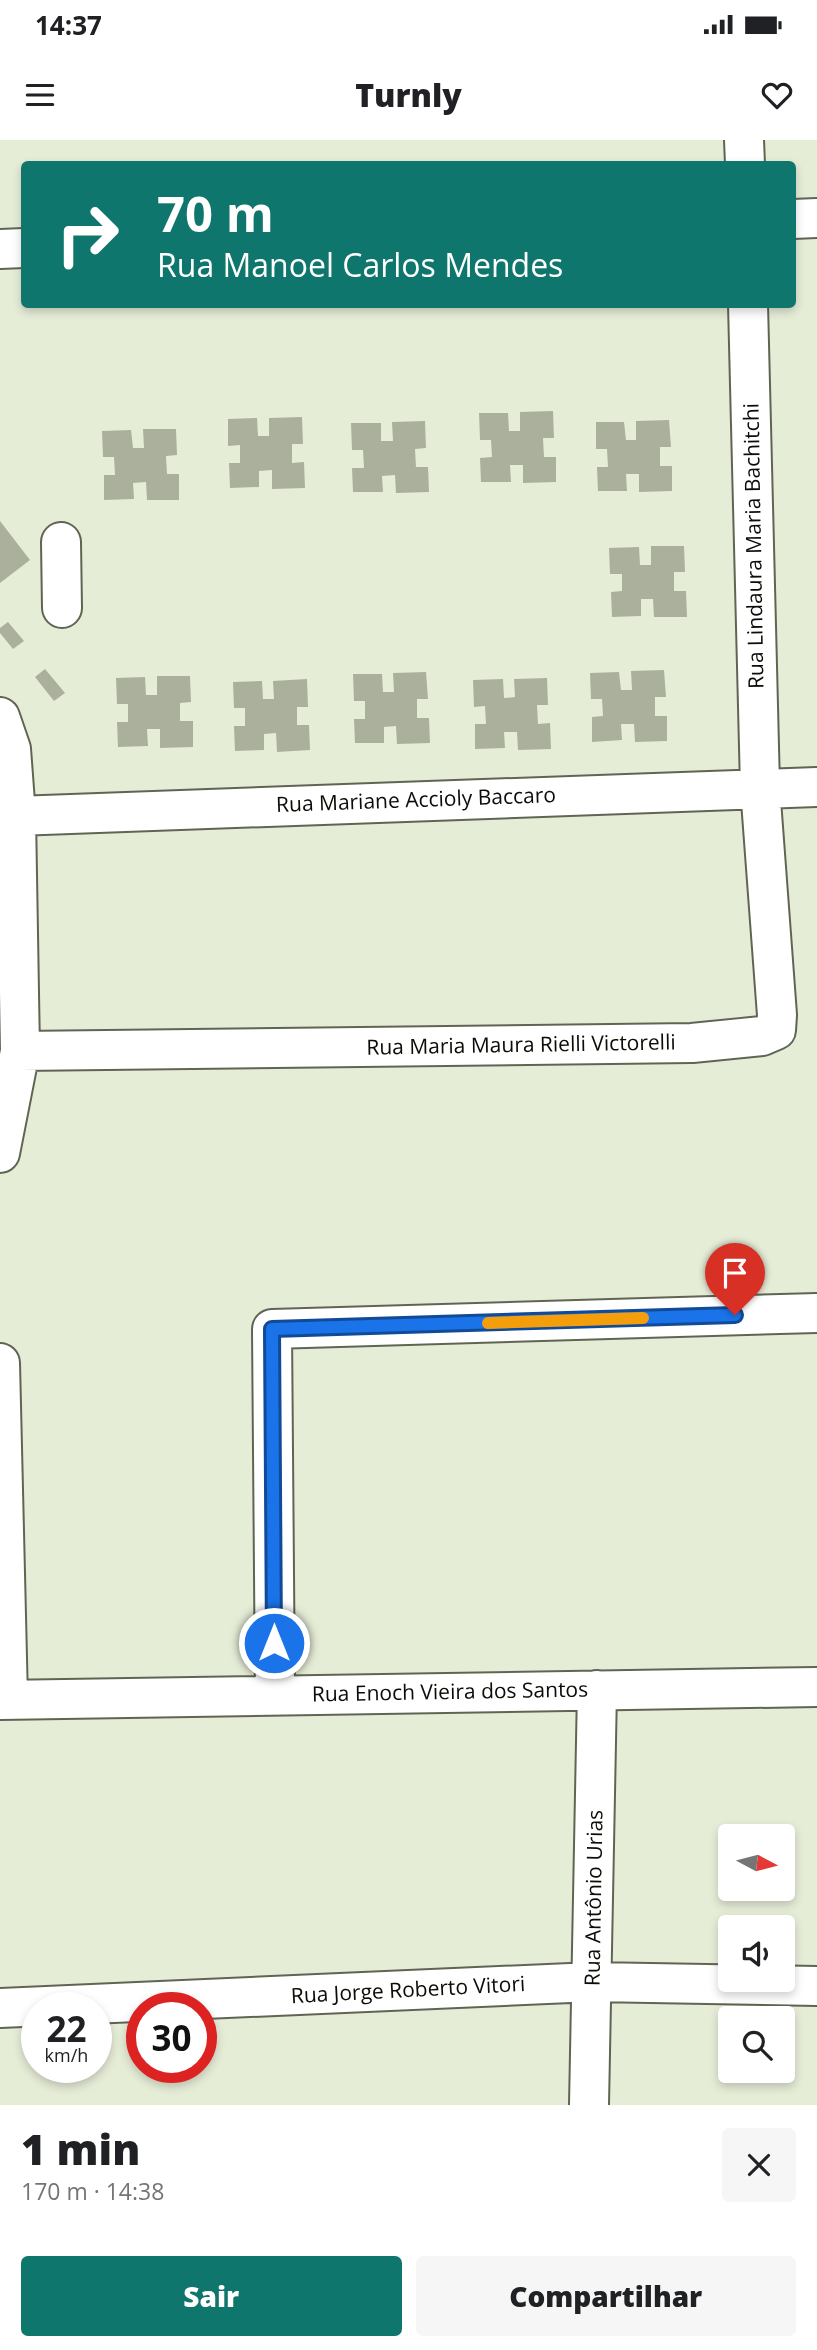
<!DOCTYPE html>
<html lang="pt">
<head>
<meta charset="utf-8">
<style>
	:root { --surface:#fff; --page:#f6f6f6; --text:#202124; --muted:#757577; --accent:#0f766e }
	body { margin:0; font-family:"Open Sans",sans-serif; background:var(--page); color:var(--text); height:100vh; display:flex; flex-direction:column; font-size:26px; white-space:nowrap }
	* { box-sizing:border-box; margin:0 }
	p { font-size:23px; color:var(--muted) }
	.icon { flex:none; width:38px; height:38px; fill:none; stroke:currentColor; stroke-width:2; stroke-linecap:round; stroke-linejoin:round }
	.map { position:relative; height:1965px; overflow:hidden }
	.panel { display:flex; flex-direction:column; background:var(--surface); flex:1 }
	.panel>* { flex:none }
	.top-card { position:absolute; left:21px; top:21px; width:775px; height:147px; border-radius:7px; box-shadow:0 4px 10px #0003; background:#0f766e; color:#fff; overflow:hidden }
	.needle { width:46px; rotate:97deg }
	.tools { position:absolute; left:718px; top:1684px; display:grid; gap:14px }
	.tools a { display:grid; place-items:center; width:77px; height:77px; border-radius:7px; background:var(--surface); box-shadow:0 4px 10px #0003; font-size:35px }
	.speed { position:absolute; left:21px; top:1852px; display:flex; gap:14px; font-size:35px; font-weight:700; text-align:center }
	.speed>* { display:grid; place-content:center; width:91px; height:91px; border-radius:50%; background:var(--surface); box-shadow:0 4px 10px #0003; line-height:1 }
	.speed small { font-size:18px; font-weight:400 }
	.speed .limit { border:10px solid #d22; background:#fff; color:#111 }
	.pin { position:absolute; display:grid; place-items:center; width:60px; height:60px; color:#fff; margin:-72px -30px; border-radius:50% 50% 50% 0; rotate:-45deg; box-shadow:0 0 7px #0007 }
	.pin .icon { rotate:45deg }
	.me { position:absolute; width:77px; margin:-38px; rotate:0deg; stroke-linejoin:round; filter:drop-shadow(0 0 5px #0008) }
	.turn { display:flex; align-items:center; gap:24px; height:147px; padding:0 21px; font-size:32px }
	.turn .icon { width:91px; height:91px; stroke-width:2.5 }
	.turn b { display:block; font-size:49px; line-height:60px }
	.round { display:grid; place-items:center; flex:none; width:74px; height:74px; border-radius:7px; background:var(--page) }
	.summary { display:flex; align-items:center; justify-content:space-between; height:119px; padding:0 21px }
	h1 { font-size:42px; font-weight:800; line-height:52px }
	.primary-button { display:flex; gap:14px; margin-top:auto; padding:14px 21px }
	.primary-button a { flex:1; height:80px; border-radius:7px; background:var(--accent); color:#fff; font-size:28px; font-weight:800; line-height:80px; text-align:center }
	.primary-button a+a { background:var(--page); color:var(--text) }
	.status { display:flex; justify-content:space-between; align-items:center; height:49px; padding:0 35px; background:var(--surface); direction:ltr }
	.status svg { height:19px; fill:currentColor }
	header { display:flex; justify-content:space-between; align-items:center; height:91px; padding:0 21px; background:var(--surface); font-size:32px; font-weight:800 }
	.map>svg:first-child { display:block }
	.building { fill:#aab09c }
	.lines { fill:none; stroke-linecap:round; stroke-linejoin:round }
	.minor-casing { stroke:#606553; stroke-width:42 }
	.minor { stroke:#fff; stroke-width:38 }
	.route-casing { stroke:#114b97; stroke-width:18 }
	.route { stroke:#1a73e8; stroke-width:12 }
	.slow { stroke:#f59e0b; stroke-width:12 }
	.labels { text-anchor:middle; stroke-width:5; stroke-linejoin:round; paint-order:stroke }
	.street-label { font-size:21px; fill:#0b0d07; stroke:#fff }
</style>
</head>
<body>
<div class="status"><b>14:37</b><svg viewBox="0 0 49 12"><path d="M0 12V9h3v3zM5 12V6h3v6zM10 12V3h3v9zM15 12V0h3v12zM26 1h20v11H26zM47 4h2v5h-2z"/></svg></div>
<header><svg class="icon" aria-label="menu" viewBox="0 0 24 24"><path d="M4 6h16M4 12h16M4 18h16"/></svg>Turnly<svg class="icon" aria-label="heart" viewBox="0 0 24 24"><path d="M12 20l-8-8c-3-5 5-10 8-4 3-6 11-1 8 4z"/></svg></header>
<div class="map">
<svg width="817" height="1965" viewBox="0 0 817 1965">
	<rect width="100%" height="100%" fill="#e6edd7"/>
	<path class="building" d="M553 271 554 298H543L544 317H556V342L523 343V325H510L511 342H481L480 318 492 317 491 300H480L479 273H508L509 291H520V272Z
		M302 277 303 304H292V323L304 322 305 348 272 349V330L259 331V347L230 348 229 323H240V305L228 306V279L257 278 258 296H269V278Z
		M669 280 671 307H660V326H672V351L639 352V334H626L627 351H598L597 327H608L607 309H596V282H624L626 300H636V281Z
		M425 281 426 308 415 309 416 327H428L429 352 396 353 395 335 382 336 383 352H353L352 328H364L363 310H352L351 283H381V301H393L392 282Z
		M143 289H176L177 315 166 316 167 334H179V360H147L146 342 133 343 134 359 104 360V335H115L114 317H103L102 291 131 290 133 308H144Z
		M0 381 30 420 0 443Z
		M651 406H684L685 432H674V451H686L687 477H654L653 459H641V476L612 477 611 452 622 451V434H610L609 408 639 407 640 425H651Z
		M8 482 24 501 13 509 0 493V488Z
		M45 529 65 553 54 561 35 537Z
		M664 530 666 557H655V576H667V601L635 602 634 584H621L622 600 592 602V577L603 576 602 559H591L590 533 619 532 621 550H632L631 531Z
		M426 532 428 559H417V578H429L430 603 397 604 396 586 384 587V603H355L354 579H365V561H354L353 534H382L383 552H394L393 533Z
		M157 536H190L191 562 180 563V581H193V607L160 608V589H147L148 606 118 607 117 582H128V564H117L116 538 145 537 146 555H157Z
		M547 538 548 565H537L538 584 550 583 551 609 518 610 517 592H504L505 608 475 609V584H486L485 566 474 567 473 540 503 539 504 558 515 557 514 539Z
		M307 539 308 567H297V585H309L310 610 277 612 276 593 264 594V610L235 611 234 586H245V568H234L233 542 262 541 263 559H274L273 541Z"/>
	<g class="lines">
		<defs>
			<path id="minor" d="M744 0 745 24
				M793 79 817 78
				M0 109 24 108
				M61 402 62 468
				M0 577 11 609 16 676 20 911 0 1013
				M16 676 817 647
				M20 911 692 903 762 896 776 890 777 875 760 647 748 164
				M0 1223 8 1560
				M275 1555 272 1189 817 1173
				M0 1560 817 1547
				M0 1868 593 1842 817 1846
				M589 1965 597 1550"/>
		</defs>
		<use href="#minor" class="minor-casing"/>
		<use href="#minor" class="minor"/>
	</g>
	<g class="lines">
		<defs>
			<path id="route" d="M274 1503 272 1189 735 1175"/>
		</defs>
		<use href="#route" class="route-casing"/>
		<use href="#route" class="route"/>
		<path class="slow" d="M488 1183 643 1178"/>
	</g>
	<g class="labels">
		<g class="street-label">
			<text transform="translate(754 406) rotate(-91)" y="7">Rua Lindaura Maria Bachitchi</text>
			<text transform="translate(416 660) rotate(-2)" y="7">Rua Mariane Accioly Baccaro</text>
			<text transform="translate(521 905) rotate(-1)" y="7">Rua Maria Maura Rielli Victorelli</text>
			<text transform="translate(450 1552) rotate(-1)" y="7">Rua Enoch Vieira dos Santos</text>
			<text transform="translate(594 1758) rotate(-89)" y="7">Rua Antônio Urias</text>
			<text transform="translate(408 1850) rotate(-3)" y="7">Rua Jorge Roberto Vitori</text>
		</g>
	</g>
</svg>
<div class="tools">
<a><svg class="needle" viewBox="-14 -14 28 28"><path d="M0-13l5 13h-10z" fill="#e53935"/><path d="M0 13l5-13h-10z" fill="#757577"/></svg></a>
<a><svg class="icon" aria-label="sound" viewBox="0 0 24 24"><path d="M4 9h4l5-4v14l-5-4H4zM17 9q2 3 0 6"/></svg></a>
<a><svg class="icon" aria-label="search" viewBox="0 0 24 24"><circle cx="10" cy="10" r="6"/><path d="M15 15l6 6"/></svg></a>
</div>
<div class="speed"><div>22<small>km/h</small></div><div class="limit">30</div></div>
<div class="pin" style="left:735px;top:1175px;background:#d93025"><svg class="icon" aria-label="arrive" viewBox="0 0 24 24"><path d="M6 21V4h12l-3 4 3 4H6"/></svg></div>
<svg class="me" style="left:274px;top:1503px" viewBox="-20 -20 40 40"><circle r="17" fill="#1a73e8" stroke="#fff" stroke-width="3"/><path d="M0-11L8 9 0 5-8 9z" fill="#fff"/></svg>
<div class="top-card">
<div class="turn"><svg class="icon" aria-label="right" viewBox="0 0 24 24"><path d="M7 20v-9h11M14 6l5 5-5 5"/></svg><div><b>70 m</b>Rua Manoel Carlos Mendes</div></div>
</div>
</div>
<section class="panel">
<div class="summary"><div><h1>1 min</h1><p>170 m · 14:38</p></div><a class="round"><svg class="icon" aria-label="close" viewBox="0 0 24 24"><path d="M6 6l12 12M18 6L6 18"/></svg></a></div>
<div class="primary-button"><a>Sair</a><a>Compartilhar</a></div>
</section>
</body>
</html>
